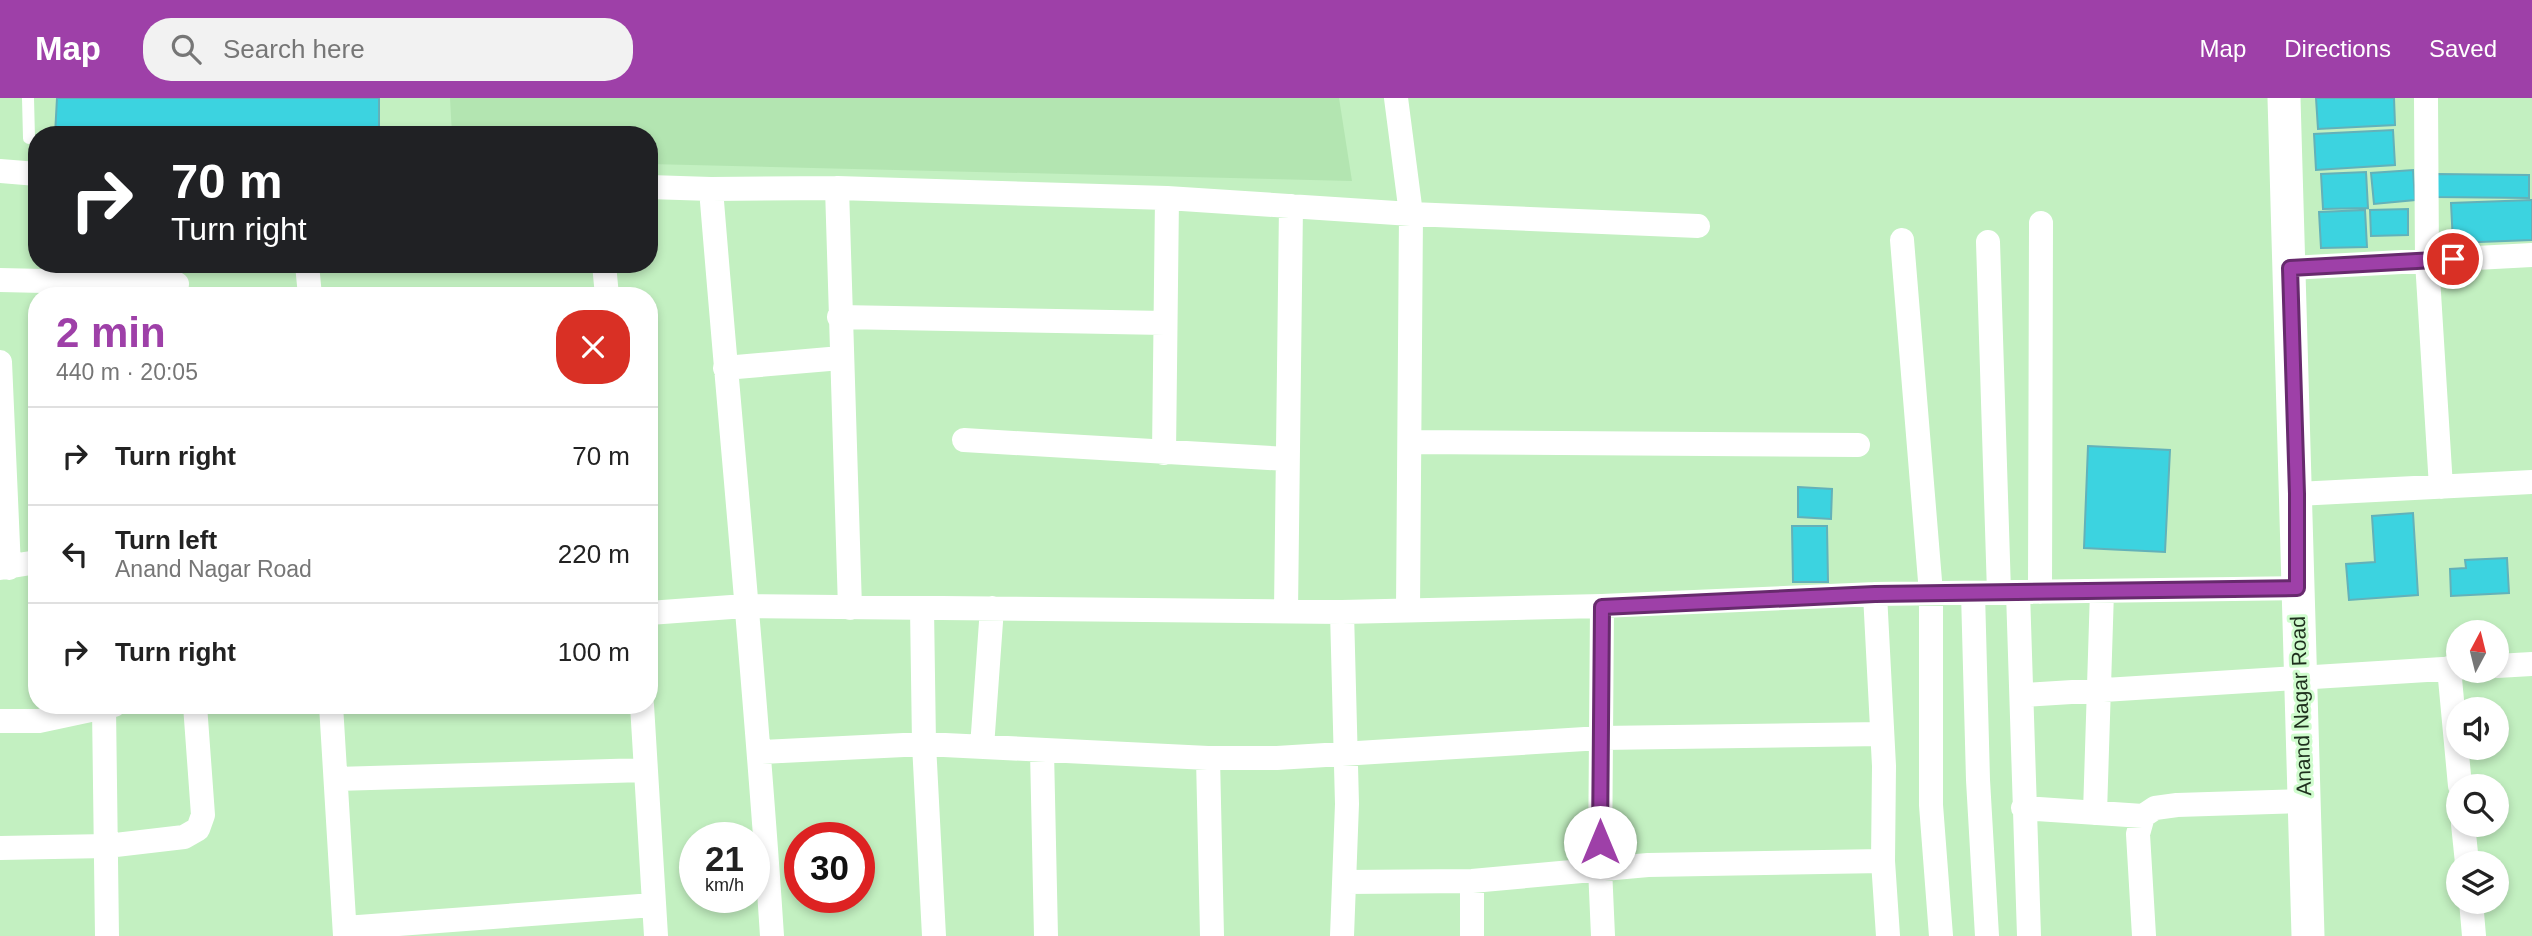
<!DOCTYPE html>
<html lang="en">
<head>
<meta charset="utf-8">
<style>
	:root { --surface:#fff; --page:#f2f2f2; --text:#222; --muted:#767676; --line:#e0e0e0; --accent:#9e40a8 }
	body { margin:0; font-family:Helvetica,sans-serif; background:var(--page); color:var(--text); height:100vh; display:flex; flex-direction:column; font-size:26px; white-space:nowrap }
	* { box-sizing:border-box; margin:0 }
	p { font-size:23px; color:var(--muted) }
	.icon { flex:none; width:38px; height:38px; fill:none; stroke:currentColor; stroke-width:2; stroke-linecap:round; stroke-linejoin:round }
	.map { position:relative; flex:1; overflow:hidden }
	.drawer { position:absolute; left:28px; top:189px; width:630px; height:427px; display:flex; flex-direction:column; background:var(--surface); border-radius:28px; box-shadow:0 4px 10px #0003 }
	.drawer>* { flex:none }
	.banner { position:absolute; left:28px; top:28px; width:630px; height:147px; border-radius:28px; box-shadow:0 4px 10px #0003; background:#202124; color:#fff; overflow:hidden }
	.needle { width:46px; rotate:7deg }
	.tools { position:absolute; left:2446px; top:522px; display:grid; gap:14px }
	.tools a { display:grid; place-items:center; width:63px; height:63px; border-radius:50%; background:var(--surface); box-shadow:0 4px 10px #0003; font-size:35px }
	.speed { position:absolute; left:679px; top:724px; display:flex; gap:14px; font-size:35px; font-weight:700; text-align:center }
	.speed>* { display:grid; place-content:center; width:91px; height:91px; border-radius:50%; background:var(--surface); box-shadow:0 4px 10px #0003; line-height:1 }
	.speed small { font-size:18px; font-weight:400 }
	.speed .limit { border:10px solid #d22; background:#fff; color:#111 }
	.pin { position:absolute; display:grid; place-items:center; width:60px; height:60px; color:#fff; margin:-30px; border:4px solid #fff; border-radius:50%; box-shadow:0 2px 7px #0007 }
	.me { position:absolute; width:77px; margin:-38px; rotate:0deg; stroke-linejoin:round; filter:drop-shadow(0 0 5px #0008) }
	.turn { display:flex; align-items:center; gap:24px; height:147px; padding:0 28px; font-size:32px }
	.turn .icon { width:91px; height:91px; stroke-width:2.5 }
	.turn b { display:block; font-size:49px; line-height:60px }
	.round { display:grid; place-items:center; flex:none; width:74px; height:74px; border-radius:28px; background:var(--page) }
	.summary { display:flex; align-items:center; justify-content:space-between; height:119px; padding:0 28px }
	h1 { font-size:42px; font-weight:600; line-height:52px; color:var(--accent) }
	ul { padding:0; list-style:none }
	li { display:flex; align-items:center; gap:21px; height:98px; padding:0 28px; border-top:2px solid var(--line) }
	li div { flex:1 }
	li b { display:block; font-size:26px }
	li em { font-style:normal }
	header { display:flex; align-items:center; gap:42px; box-sizing:border-box; height:98px; padding:0 35px; background:var(--accent); color:#fff }
	header strong { font-size:33px }
	nav { display:flex; gap:38px; margin-inline-start:auto; font-size:24px }
	.search { width:490px; height:63px; background:var(--page); display:flex; align-items:center; gap:18px; box-sizing:border-box; padding:0 24px; border-radius:28px; color:var(--muted); font-size:26px }
	.map>svg:first-child { display:block }
	.built { fill:#b3e5b1 }
	.building { fill:#3cd3e0; stroke:#63b1b9; stroke-width:2 }
	.lines { fill:none; stroke-linecap:round; stroke-linejoin:round }
	.lane { stroke:#fff; stroke-width:12 }
	.street { stroke:#fff; stroke-width:24 }
	.secondary { stroke:#fff; stroke-width:33 }
	.route-casing { stroke:#672a6d; stroke-width:18 }
	.route { stroke:#9e40a8; stroke-width:12 }
	.labels { text-anchor:middle; stroke-width:6; stroke-linejoin:round; paint-order:stroke }
	.street-label { font-size:21px; fill:#1e2f1d; stroke:#d0fdce }
</style>
</head>
<body>
<header>
<strong>Map</strong>
<div class="search"><svg class="icon" aria-label="search" viewBox="0 0 24 24"><circle cx="10" cy="10" r="6"/><path d="M15 15l6 6"/></svg>Search here</div>
<nav><a>Map</a><a>Directions</a><a>Saved</a></nav>
</header>
<div class="map">
<svg width="2532" height="838" viewBox="0 0 2532 838">
	<rect width="100%" height="100%" fill="#c3f0c1"/>
	<path class="built" d="M450 0H1339L1352 83 649 66V37H452Z"/>
	<path class="building" d="M57 0H379V37H55Z
		M2316 0H2394L2395 27 2318 31Z
		M2393 32 2395 67 2316 72 2314 36Z
		M2413 72 2415 102 2374 106 2371 75Z
		M2366 74 2368 110 2323 111 2321 76Z
		M2436 76 2529 77V100L2436 99Z
		M2532 102V142L2453 145 2451 105Z
		M2408 111V137L2371 138 2370 112Z
		M2365 112 2367 149 2321 150 2319 114Z
		M2088 348 2170 352 2165 454 2084 450Z
		M1798 389 1832 391 1831 421 1798 419Z
		M2413 415 2418 497 2349 502 2346 466 2375 464 2372 418Z
		M1792 428H1827L1828 484H1793Z
		M2507 460 2509 495 2451 498 2450 471 2466 470 2465 462Z"/>
	<g class="lines">
		<path class="lane" d="M28 0 29 40"/>
		<path class="street" d="M1396 0 1411 116 1408 512
			M2426 0 2427 163 2441 389
			M0 73 37 76
			M649 89 711 91 837 90 1167 100
			M837 90 850 510
			M711 91C731 340 756 589 772 838
			M1902 142 1931 495V707L1941 838
			M1988 144 1999 494
			M307 166 310 198
			M604 166 607 198
			M2290 170 2532 157
			M0 182 177 186
			M839 219 1165 225
			M0 264 9 470
			M725 270 841 260
			M964 342 1287 361
			M1411 344 1858 347
			M1164 355 1167 100 1411 116 1698 128
			M2297 396 2532 384
			M0 470 37 464
			M2018 494 2029 838
			M2040 494 2041 125
			M1973 495 1978 682 1987 838
			M1875 496 1884 668 1883 763 1888 838
			M1602 508 1600 770 1603 838
			M922 510 924 646 934 838
			M1286 513 1291 108
			M1342 514 1347 706 1342 838
			M649 515 745 508 1342 514 1602 508 1875 496 2297 490
			M2497 568 2532 566
			M2449 570 2460 688
			M2023 597 2459 570
			M331 607 345 838
			M642 607 656 838
			M104 610 107 838
			M0 623H39L114 607
			M982 649 992 510
			M1042 653 1046 838
			M760 654 924 646 1208 660H1277L1601 640 1882 636
			M1208 660 1212 838
			M336 681 645 672
			M2023 710 2143 718
			M2095 715 2102 493
			M2463 726 2467 765
			M0 750 107 748 184 739 198 731 203 717 195 607
			M1472 783V838
			M1345 784 1472 783 1648 767 1883 763
			M2471 803 2474 838
			M345 830 653 807
			M2144 838 2138 736 2143 718 2155 710 2177 707 2305 703"/>
		<path class="secondary" d="M2284 0 2308 838"/>
	</g>
	<g class="lines">
		<defs>
			<path id="route" d="M1600 744 1602 509 1875 496 2297 490V396L2290 170 2453 161"/>
		</defs>
		<use href="#route" class="route-casing"/>
		<use href="#route" class="route"/>
	</g>
	<g class="labels">
		<g class="street-label">
			<text transform="translate(2301 608) rotate(-92)" y="7">Anand Nagar Road</text>
		</g>
	</g>
</svg>
<div class="tools">
<a><svg class="needle" viewBox="-14 -14 28 28"><path d="M0-13l5 13h-10z" fill="#e53935"/><path d="M0 13l5-13h-10z" fill="#767676"/></svg></a>
<a><svg class="icon" aria-label="sound" viewBox="0 0 24 24"><path d="M4 9h4l5-4v14l-5-4H4zM17 9q2 3 0 6"/></svg></a>
<a><svg class="icon" aria-label="search" viewBox="0 0 24 24"><circle cx="10" cy="10" r="6"/><path d="M15 15l6 6"/></svg></a>
<a><svg class="icon" aria-label="layers" viewBox="0 0 24 24"><path d="M12 4l9 5-9 5-9-5zM3 14l9 5 9-5"/></svg></a>
</div>
<div class="speed"><div>21<small>km/h</small></div><div class="limit">30</div></div>
<div class="pin" style="left:2453px;top:161px;background:#d93025"><svg class="icon" aria-label="arrive" viewBox="0 0 24 24"><path d="M6 21V4h12l-3 4 3 4H6"/></svg></div>
<svg class="me" style="left:1600px;top:744px" viewBox="-20 -20 40 40"><circle r="19" fill="#fff"/><path d="M0-13L10 11 0 6-10 11z" fill="#9e40a8"/></svg>
<div class="banner">
<div class="turn"><svg class="icon" aria-label="right" viewBox="0 0 24 24"><path d="M7 20v-9h11M14 6l5 5-5 5"/></svg><div><b>70 m</b>Turn right</div></div>
</div>
<section class="drawer">
<div class="summary"><div><h1>2 min</h1><p>440 m · 20:05</p></div><a class="round" style="background:#d93025;color:#fff"><svg class="icon" aria-label="close" viewBox="0 0 24 24"><path d="M6 6l12 12M18 6L6 18"/></svg></a></div>
<ul>
<li><svg class="icon" aria-label="right" viewBox="0 0 24 24"><path d="M7 20v-9h11M14 6l5 5-5 5"/></svg><div><b>Turn right</b></div><em>70 m</em></li>
<li><svg class="icon" aria-label="left" viewBox="0 0 24 24"><path d="M17 20v-9H6M10 6l-5 5 5 5"/></svg><div><b>Turn left</b><p>Anand Nagar Road</p></div><em>220 m</em></li>
<li><svg class="icon" aria-label="right" viewBox="0 0 24 24"><path d="M7 20v-9h11M14 6l5 5-5 5"/></svg><div><b>Turn right</b></div><em>100 m</em></li>
</ul>
</section>
</div>
</body>
</html>
